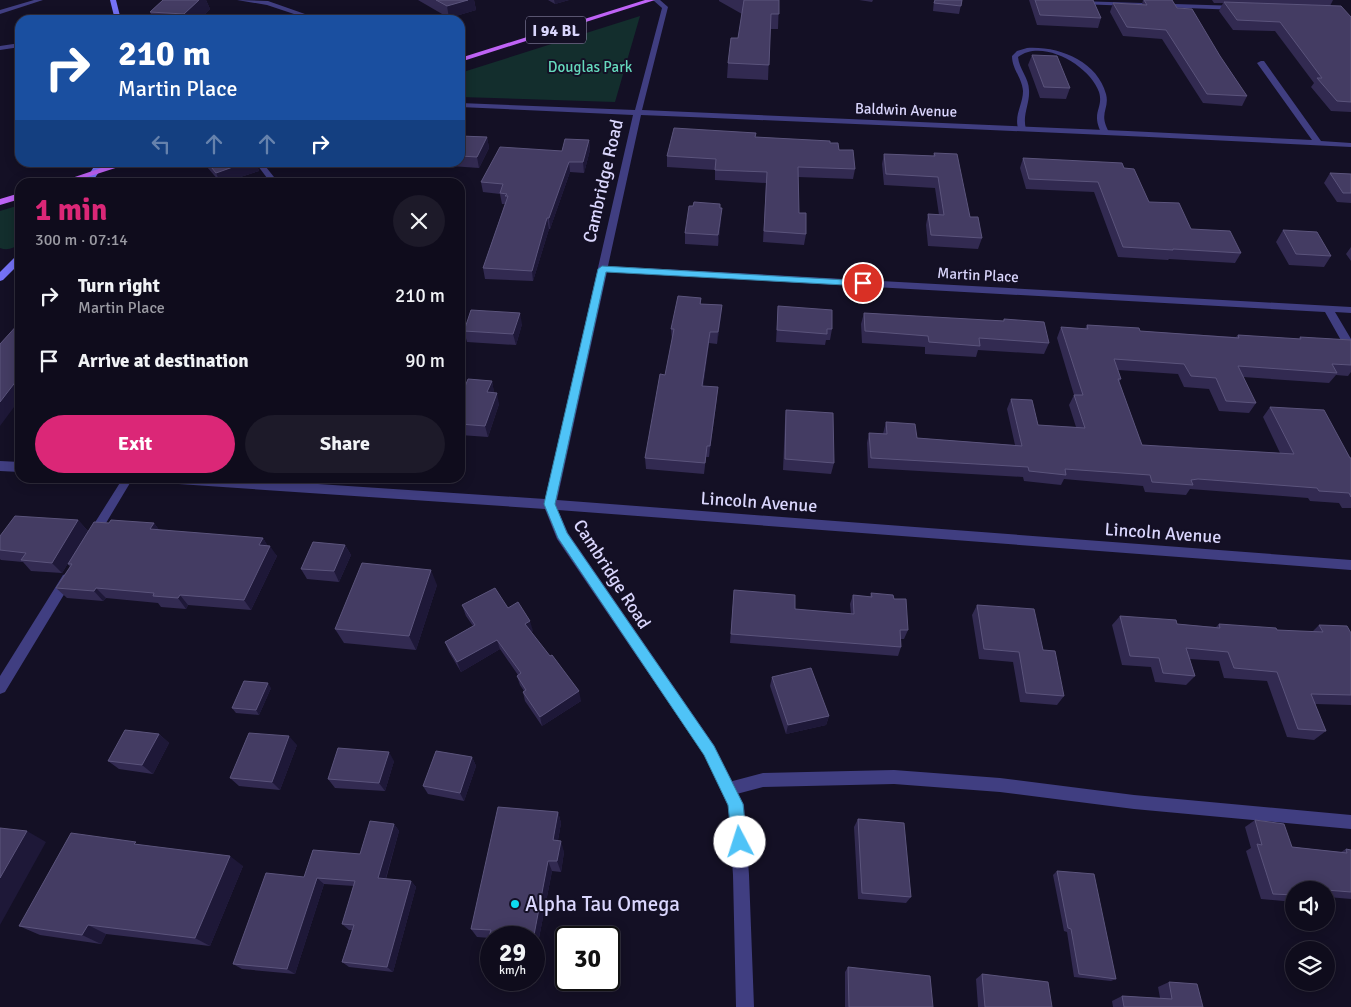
<!DOCTYPE html>
<html lang="en">
<head>
<meta charset="utf-8">
<style>
	:root { --surface:#0f0c1c; --page:#1d1a29; --text:#f1f3f6; --muted:#9b9ba3; --line:#2f2c3b; --accent:#db2777 }
	body { margin:0; font-family:Signika,sans-serif; background:var(--page); color:var(--text); height:100vh; display:flex; flex-direction:column; font-size:19px; white-space:nowrap }
	* { box-sizing:border-box; margin:0 }
	p { font-size:16px; color:var(--muted) }
	.icon { flex:none; width:28px; height:28px; fill:none; stroke:currentColor; stroke-width:2; stroke-linecap:round; stroke-linejoin:round }
	.map { position:relative; flex:1; overflow:hidden }
	.sheet { position:absolute; left:15px; top:178px; width:450px; height:305px; display:flex; flex-direction:column; background:var(--surface); border-radius:15px; box-shadow:0 2px 12px #0003,0 0 0 1px var(--line) }
	.sheet>* { flex:none }
	.top-card { position:absolute; left:15px; top:15px; width:450px; height:152px; border-radius:15px; box-shadow:0 2px 12px #0003,0 0 0 1px var(--line); background:#1a4fa0; color:#fff; overflow:hidden }
	.fabs { position:absolute; left:1285px; top:881px; display:grid; gap:10px }
	.fabs a { display:grid; place-items:center; width:50px; height:50px; border-radius:50%; background:var(--surface); box-shadow:0 2px 12px #0003,0 0 0 1px var(--line); font-size:25px }
	.speed { position:absolute; left:480px; top:926px; display:flex; gap:10px; font-size:25px; font-weight:700; text-align:center }
	.speed>* { display:grid; place-content:center; width:65px; height:65px; border-radius:50%; background:var(--surface); box-shadow:0 2px 12px #0003,0 0 0 1px var(--line); line-height:1 }
	.speed small { font-size:12px; font-weight:400 }
	.speed .limit { border:2px solid #111; border-radius:8px; background:#fff; color:#111 }
	.pin { position:absolute; display:grid; place-items:center; width:42px; height:42px; color:#fff; margin:-21px; border:2px solid #fff; border-radius:50%; box-shadow:0 1px 5px #0007 }
	.me { position:absolute; width:55px; margin:-28px; rotate:355deg; stroke-linejoin:round; filter:drop-shadow(0 0 4px #0008) }
	.turn { display:flex; align-items:center; gap:18px; height:105px; padding:0 20px; font-size:22px }
	.turn .icon { width:65px; height:65px; stroke-width:2.5 }
	.turn b { display:block; font-size:35px; line-height:42px }
	.lanes { display:flex; align-items:center; height:48px; padding:0 20px; background:#0003; justify-content:center; gap:25px; direction:ltr }
	.lanes .off { opacity:.35 }
	.round { display:grid; place-items:center; flex:none; width:52px; height:52px; border-radius:26px; background:var(--page) }
	.overview { display:flex; align-items:center; justify-content:space-between; height:85px; padding:0 20px }
	h1 { font-size:30px; font-weight:700; line-height:38px; color:var(--accent) }
	.cta { display:flex; gap:10px; margin-top:auto; padding:10px 20px }
	.cta a { flex:1; height:58px; border-radius:30px; background:var(--accent); color:#fff; font-size:20px; font-weight:700; line-height:58px; text-align:center }
	.cta a+a { background:var(--page); color:var(--text) }
	ul { padding:0; list-style:none }
	li { display:flex; align-items:center; gap:15px; height:65px; padding:0 20px }
	li div { flex:1 }
	li b { display:block; font-size:19px }
	li em { font-style:normal }
	.map>svg:first-child { display:block }
	.green { fill:#132e2d }
	.lines { fill:none; stroke-linecap:round; stroke-linejoin:round }
	.lane { fill:#403e81; fill-rule:evenodd }
	.street { fill:#403e81; fill-rule:evenodd }
	.secondary { fill:#7572f7; fill-rule:evenodd }
	.primary { fill:#bf63f6; fill-rule:evenodd }
	.wall { fill:#322a51 }
	.shaded-wall { fill:#1e1838 }
	.building { fill:#443c63; stroke:#5b547c }
	.route { fill:#4fc3f7; stroke:#337fa1 }
	.poi-dot { fill:#0ddbf1; stroke:#141025; stroke-width:2 }
	.labels { text-anchor:middle; stroke-width:4; stroke-linejoin:round; paint-order:stroke }
	.far-park-label { font-size:15px; fill:#65d9bc; stroke:#141025 }
	.far-street-label { font-size:15px; fill:#dad6fd; stroke:#141025 }
	.shield { fill:#141025; stroke:#9f9bbc; stroke-width:1 }
	.shield-label { font-size:16px; font-weight:bold; fill:#dad6fd }
	.street-label { font-size:18px; fill:#dad6fd; stroke:#141025 }
	.near-poi-label { font-size:21px; fill:#dad6fd; stroke:#141025; text-anchor:start }
</style>
</head>
<body>
<div class="map">
<svg width="1351" height="1007" viewBox="0 0 1351 1007">
	<rect width="100%" height="100%" fill="#141025"/>
	<path class="green" d="M640 16 615 102 460 97V73Z
		M20 205V243C14 248 8 251 0 248V211Z"/>
	<g class="lines">
		<path class="lane" d="M34 0H43L0 14V10Z
			M20 43V47L0 50V46Z
			M1027 48C1059 46 1097 61 1106 94 1110 109 1098 113 1109 132L1108 134H1102C1090 112 1104 109 1099 92 1090 66 1043 38 1018 57 1019 69 1029 78 1029 90 1030 104 1022 115 1026 129L1019 131C1013 116 1023 105 1023 91 1022 78 1012 69 1012 56L1017 51Z
			M255 162H262L278 182H270Z
			M123 478H133L97 538H89L87 535 89 532Z
			M67 574 71 575 73 579 71 583 5 692 0 694V676L63 575Z
			M894 770 1000 778 1134 795 1351 815V829L1134 809 1000 792 894 784 763 787 729 796 724 794 722 789 724 784 729 782 763 773Z"/>
		<path class="street" d="M237 0 268 1 322 20H312L267 5Z
			M653 0H660L668 7 642 110 1128 131 1312 140 1257 63 1261 61H1264L1321 141 1351 143V147C1115 135 878 125 641 115L608 266 1351 307V313L1335 312 1351 339V352L1347 351 1325 312 607 272 557 500 1351 560V570L558 510 568 533 714 745 744 805 749 875 754 1007H736L733 875 728 806 704 755 557 539 545 509 164 483 160 481 158 478H226L545 499 633 115 460 107V103L635 110 662 8Z
			M1077 1 1239 6 1242 8 1239 10 1079 4 1077 3Z
			M0 461 20 462V472L0 471Z"/>
		<path class="secondary" d="M110 0H116L121 20H115Z
			M97 162H106L92 182H84Z
			M20 254V263L3 280 0 281V272L17 255Z"/>
		<path class="primary" d="M645 0H655L460 62V58Z
			M119 162H134L72 182H60Z
			M20 193V199L0 205V199Z"/>
	</g>
	<path class="wall" d="M163 0H206L210 9 199 20H154L150 12Z
		M418 0H474L476 10 449 18Z
		M548 0H569L555 4Z
		M719 0H779L778 29H770L768 80 727 78 728 63 738 38 742 14 719 1Z
		M859 0H873L872 2Z
		M934 0H962L959 14 933 11Z
		M1029 0H1093L1101 18 1098 28 1037 25Z
		M1138 0H1172L1177 8 1220 56 1247 96 1242 106 1203 103 1162 39 1123 36 1110 12 1113 3 1142 4 1143 0Z
		M1212 0H1333L1330 6 1351 17V112L1331 111 1311 87 1314 83 1275 31 1233 30 1219 11 1223 3H1214Z
		M1032 55 1070 88 1066 99 1040 98 1028 65Z
		M460 136 487 137 489 148 479 168 394 162H460Z
		M755 137 830 143 839 150 855 169 853 179 798 177 799 213 806 234 804 245 763 242 766 183 715 180V170L667 167V156Z
		M589 140 590 150 584 173 570 172 550 229H549L533 281 485 279 483 268 505 204H502L500 194 483 192 481 182 562 151Z
		M934 153 982 238 978 249 928 246 926 225 928 214 939 215 935 188 884 185 882 164 884 154 933 156Z
		M1023 158 1124 168 1149 202 1191 229 1241 253 1235 263 1169 259 1168 260 1118 257 1094 192 1026 189 1020 168Z
		M205 162H256L259 171 225 182H220L207 167Z
		M1330 173 1351 174V203L1337 202 1324 183Z
		M693 206 720 208 721 219 718 246 685 244V233Z
		M1283 230 1331 256 1324 267 1289 265 1276 242Z
		M1351 247V261L1346 254Z
		M701 298V304L722 305 721 316 717 344 709 343 703 386 717 398 709 457H706L704 474 646 469 645 458 665 375 672 340 671 329Z
		M778 306 832 329 830 340H826L825 345 776 342Z
		M864 313 1003 321 1004 319 1049 343 1044 354 978 350 976 357 925 354V347L862 343 861 324Z
		M522 324 516 345 467 342 464 331Z
		M1087 325 1140 331 1236 337 1238 335 1299 339 1300 337 1351 340V372L1348 376 1336 375 1329 383 1243 377 1256 403 1249 413 1219 411 1209 389 1184 387 1178 374 1118 370 1121 379 1119 382 1142 445 1280 453 1263 417 1270 407 1351 458V508H1342L1339 503 1310 501 1308 498 1190 489 1186 495 1145 492 1143 486 1064 479 1061 485 1024 481 1023 477 868 468 867 443 869 433 883 434 886 422 917 438 1015 445 1007 409 1011 399 1038 425 1076 427 1069 405 1074 395 1057 338 1061 327 1085 329Z
		M492 381 494 393 499 404 488 437 460 435V399Z
		M786 410 834 463 831 474 783 470 785 421Z
		M78 520 88 531 109 523H154L159 530 263 538 267 545 277 556 251 610 188 605 186 609 161 607 158 603 106 598 103 601 67 598 56 588 70 567 68 564 84 537 62 573 31 571 23 562 1 560 0 559V536Z
		M345 545 351 555 339 582 307 579 301 569Z
		M437 585 416 650 344 643 335 629Z
		M734 590 795 609 851 614 850 604 853 595 870 597 871 593 894 599 908 630 904 639H901V647L898 656 730 643Z
		M462 605 508 608 533 631 531 632 581 701 542 726 525 701 523 692 524 691 520 685 517 676 518 675 500 649 461 672 449 652 445 642 473 626 466 616Z
		M977 605 1043 650 1064 696 1057 705 1020 702 1013 662 979 659 972 615Z
		M1120 616 1177 624 1216 627 1219 624 1277 630 1312 632 1319 625 1351 633V705L1315 704 1326 731 1314 740 1287 737 1267 681 1224 678 1219 661 1190 659 1195 676 1186 685 1155 682 1151 667 1122 665 1112 625Z
		M772 677 829 716 826 725 786 734 770 686Z
		M271 688 259 715 236 713 232 708Z
		M159 734 169 743 153 774 119 769 108 761Z
		M297 745 280 790 239 786 230 778Z
		M472 757 476 766 464 801 428 794 423 786Z
		M394 761 385 791 335 788 328 779Z
		M558 812 561 823 558 840 564 852 561 872 552 871 538 943H534V938H491V939L490 938 477 937 471 929Z
		M858 819 911 897 906 903 858 899 854 827Z
		M1255 820 1292 847 1341 852 1346 849 1351 850V899L1328 897 1326 898V890H1294V902L1261 899 1246 851 1251 848 1245 827Z
		M394 824 399 831 386 879 411 881 416 887 393 972 349 967 342 962 352 930H349L342 924 354 886 324 884 295 974 242 969 233 964 304 877 360 854Z
		M140 845 243 866 210 946 106 934 101 944 40 935 19 926Z
		M1057 871 1116 979 1111 981 1074 977 1067 932 1064 931 1053 875Z
		M848 967 933 1007H845V972Z
		M982 974 1052 1007H978L976 979Z
		M1169 982 1203 1007H1113L1112 1001 1122 996 1160 998 1158 987Z"/>
	<path class="shaded-wall" d="M199 0H206L210 9 199 20H187L184 14Z
		M468 0H474L476 10 449 18 447 6Z
		M554 0H569L555 4Z
		M487 137 489 148 479 168 477 157Z
		M589 140 590 150 584 173 583 162Z
		M247 162H256L259 171 225 182H220L216 173Z
		M267 162H284L269 168Z
		M569 162 570 172 550 229 549 218Z
		M722 208 721 219 718 246V235Z
		M547 218 549 229 533 281 532 271Z
		M722 305 721 316 717 344 718 332Z
		M520 313 522 324 516 345 513 334Z
		M710 332 709 343 702 397V386Z
		M20 376V399L0 426V402Z
		M492 381 494 392 490 404 487 392Z
		M718 387 717 398 709 457 710 446Z
		M497 393 499 404 488 437 485 426Z
		M78 520 88 531 62 573 52 563Z
		M154 523 162 534 150 529Z
		M263 538 269 548 270 546 277 556 251 610 244 600 259 545Z
		M345 545 351 555 339 582 334 571Z
		M431 570 437 585 416 650 409 636Z
		M96 588 106 598 103 601 94 591Z
		M180 595 188 605 186 609 178 598Z
		M530 621 533 631 527 634 525 624Z
		M497 640 500 649 461 672 457 662Z
		M268 683 271 688 259 715 256 710Z
		M579 691 581 701 542 726 540 717Z
		M829 716 826 725 786 734 788 725Z
		M159 734 169 743 153 774 142 765Z
		M289 736 297 745 280 790 272 782Z
		M389 752 394 761 385 791 379 783Z
		M472 757 476 766 464 801 460 793Z
		M558 812 561 823 556 851 553 840Z
		M394 824 399 831 384 884 378 878Z
		M27 831 46 842 0 925V878Z
		M561 841 564 852 561 872 557 861Z
		M230 856 243 866 210 946 195 938Z
		M548 861 552 871 538 943 534 935Z
		M317 878 324 884 295 974 287 969Z
		M411 881 416 887 393 972 387 967Z
		M88 925 106 934 101 944 82 935Z"/>
	<path class="building" d="M163 0H199L184 14 150 12Z
		M436 0H468L447 6Z
		M744 0H779V14H771L769 65 728 63 731 38H738Z
		M935 0H962L961 6 934 3Z
		M1035 0H1093L1101 18 1040 15Z
		M1144 0H1172L1177 8 1192 9 1220 56 1247 96 1207 94 1166 30 1127 27 1113 3 1147 5Z
		M1224 2 1341 6 1351 17V102L1337 101 1317 78H1322L1280 22 1237 20Z
		M286 17 293 20H286Z
		M1032 55 1057 56 1070 88 1044 87Z
		M674 128 756 133 755 137 830 141V143H838L839 150H853L855 169 798 167 799 213H806V234L764 231 767 172 715 170 716 159 667 156Z
		M460 136 487 137 477 157 460 156Z
		M565 139 589 140 583 162H569L549 218H547L532 271 483 268 508 196H505L507 194 500 193 503 184 481 182 500 147 562 151Z
		M934 153 957 154 970 217H978L982 238 931 235 928 214 944 215 938 177 886 174 884 154 935 156Z
		M1023 158 1122 163 1124 168 1134 169 1149 202 1179 203 1191 229 1230 231 1241 253 1173 249V250L1123 247 1098 182 1029 179Z
		M207 162H247L216 173Z
		M1330 173 1351 174V193H1343Z
		M694 202 720 204V208H722L718 235 685 233 689 206H693Z
		M1283 230 1317 232 1331 256 1296 254Z
		M678 296 701 298 700 304 722 305 718 332H710L702 386 718 387 710 446H707L705 463 645 458 660 374 665 375 674 329H671Z
		M778 306 832 310V329H827V334L777 330Z
		M471 310 520 313 513 334 464 331Z
		M864 313 1004 321V319L1044 322 1049 343 979 338 980 346 929 342 928 336 865 331Z
		M20 322V376L0 402V344Z
		M1087 325 1139 328 1140 331 1239 338 1238 335 1301 339 1300 337 1351 340V365L1332 364 1337 373 1238 366 1256 403 1226 401 1216 378 1191 376 1184 364 1114 359 1121 379H1118L1142 445 1294 454 1270 407 1324 410 1350 458H1351V497L1349 493 1319 491 1317 488 1198 479 1191 480 1193 485 1152 482 1150 475 1065 469 1066 475 1029 471 1028 467 871 458 869 433 887 434 886 422 915 424 917 438 1022 446 1011 399 1032 400 1038 425 1085 428 1074 395H1083L1061 327 1088 329Z
		M468 379 492 381 487 392 497 393 485 426 460 424V399Z
		M786 410 833 413 834 463 785 459Z
		M15 516 78 520 52 563 21 560 26 553 0 550V536Z
		M111 520 154 523 150 529 263 538 259 545 270 546 244 600 180 595 178 598 153 596 154 593 96 588 94 591 56 588 72 564H68L94 522 109 523Z
		M313 542 345 545 334 571 301 569Z
		M362 563 431 570 409 636 335 629Z
		M495 588 508 608 518 602 530 621 525 624 550 656 552 655 579 691 540 717 523 692 526 690 517 676 521 673 497 640 457 662 445 642 475 625 462 605Z
		M734 590 795 595V609L854 614 853 595 872 597 871 593 893 595 894 599H906L908 630H900L901 647 731 634Z
		M977 605 1034 609 1043 650 1055 651 1064 696 1026 693 1019 652 984 649Z
		M1120 616 1176 620 1177 624 1220 628 1219 624 1276 628 1277 630 1323 632 1319 625 1347 626 1351 633V695L1311 694 1326 731 1298 729 1277 672 1234 668 1228 652 1186 648 1195 676 1163 673 1159 658 1130 656Z
		M811 668 829 716 788 725 772 677Z
		M244 681 268 683 256 710 232 708Z
		M125 730 159 734 142 765 108 761Z
		M249 733 289 736 272 782 230 778Z
		M338 748 389 752 379 783 328 779Z
		M436 751 472 757 460 793 423 786Z
		M498 807 558 812 553 840 561 841 557 861H548L534 935 523 934 522 938H496L489 937 491 930 471 929Z
		M858 819 904 823 911 897 862 893Z
		M1255 820 1284 824 1292 847 1347 853 1346 849 1351 850V892L1326 890H1294V895L1273 894 1257 844 1262 845Z
		M370 821 394 824 378 878 411 881 387 967 342 962 354 925 342 924 355 881 317 878 287 969 233 964 266 873 304 877 313 850 360 854Z
		M0 828 27 831 0 878Z
		M71 833 136 842 134 844 230 856 195 938 88 925 82 935 19 926Z
		M1057 871 1094 874 1116 979 1079 974 1071 929 1068 928Z
		M848 967 930 976 933 1007H849Z
		M982 974 1048 982 1052 1007H985Z
		M1169 982 1197 984 1203 1007H1124L1122 996 1172 999Z"/>
	<path class="route" d="M602 266 863 281 867 283 863 286 606 272 555 504 567 533 714 746 743 804 747 842 745 848 740 850 734 848 732 842 728 805 704 755 558 538 544 504 598 269Z"/>
	<circle class="poi-dot" cx="515" cy="904" r="5"/>
	<g class="labels">
		<g class="far-park-label">
			<text x="590" y="72">Douglas Park</text>
		</g>
		<g class="far-street-label">
			<text transform="translate(906 110) rotate(2)" y="5">Baldwin Avenue</text>
			<text transform="translate(978 275) rotate(3)" y="5">Martin Place</text>
		</g>
		<rect class="shield" x="526" y="16.5" width="60" height="27" rx="4"/>
		<g class="shield-label">
			<text x="556" y="36">I 94 BL</text>
		</g>
		<g class="street-label">
			<text transform="translate(603 181) rotate(-77)" y="6">Cambridge Road</text>
			<text transform="translate(759 502) rotate(4)" y="6">Lincoln Avenue</text>
			<text transform="translate(1163 533) rotate(4)" y="6">Lincoln Avenue</text>
			<text transform="translate(612 574) rotate(57)" y="6">Cambridge Road</text>
		</g>
		<g class="near-poi-label">
			<text x="525" y="911">Alpha Tau Omega</text>
		</g>
	</g>
</svg>
<div class="fabs">
<a><svg class="icon" aria-label="sound" viewBox="0 0 24 24"><path d="M4 9h4l5-4v14l-5-4H4zM17 9q2 3 0 6"/></svg></a>
<a><svg class="icon" aria-label="layers" viewBox="0 0 24 24"><path d="M12 4l9 5-9 5-9-5zM3 14l9 5 9-5"/></svg></a>
</div>
<div class="speed"><div>29<small>km/h</small></div><div class="limit">30</div></div>
<div class="pin" style="left:863px;top:283px;background:#d93025"><svg class="icon" aria-label="arrive" viewBox="0 0 24 24"><path d="M6 21V4h12l-3 4 3 4H6"/></svg></div>
<svg class="me" style="left:740px;top:842px" viewBox="-20 -20 40 40"><circle r="19" fill="#fff"/><path d="M0-13L10 11 0 6-10 11z" fill="#4fc3f7"/></svg>
<div class="top-card">
<div class="turn"><svg class="icon" aria-label="right" viewBox="0 0 24 24"><path d="M7 20v-9h11M14 6l5 5-5 5"/></svg><div><b>210 m</b>Martin Place</div></div>
<div class="lanes"><svg class="icon off" aria-label="left" viewBox="0 0 24 24"><path d="M17 20v-9H6M10 6l-5 5 5 5"/></svg><svg class="icon off" aria-label="ahead" viewBox="0 0 24 24"><path d="M12 20V5M6 11l6-6 6 6"/></svg><svg class="icon off" aria-label="ahead" viewBox="0 0 24 24"><path d="M12 20V5M6 11l6-6 6 6"/></svg><svg class="icon" aria-label="right" viewBox="0 0 24 24"><path d="M7 20v-9h11M14 6l5 5-5 5"/></svg></div>
</div>
<section class="sheet">
<div class="overview"><div><h1>1 min</h1><p>300 m · 07:14</p></div><a class="round"><svg class="icon" aria-label="close" viewBox="0 0 24 24"><path d="M6 6l12 12M18 6L6 18"/></svg></a></div>
<ul>
<li><svg class="icon" aria-label="right" viewBox="0 0 24 24"><path d="M7 20v-9h11M14 6l5 5-5 5"/></svg><div><b>Turn right</b><p>Martin Place</p></div><em>210 m</em></li>
<li><svg class="icon" aria-label="arrive" viewBox="0 0 24 24"><path d="M6 21V4h12l-3 4 3 4H6"/></svg><div><b>Arrive at destination</b></div><em>90 m</em></li>
</ul>
<div class="cta"><a>Exit</a><a>Share</a></div>
</section>
</div>
</body>
</html>
